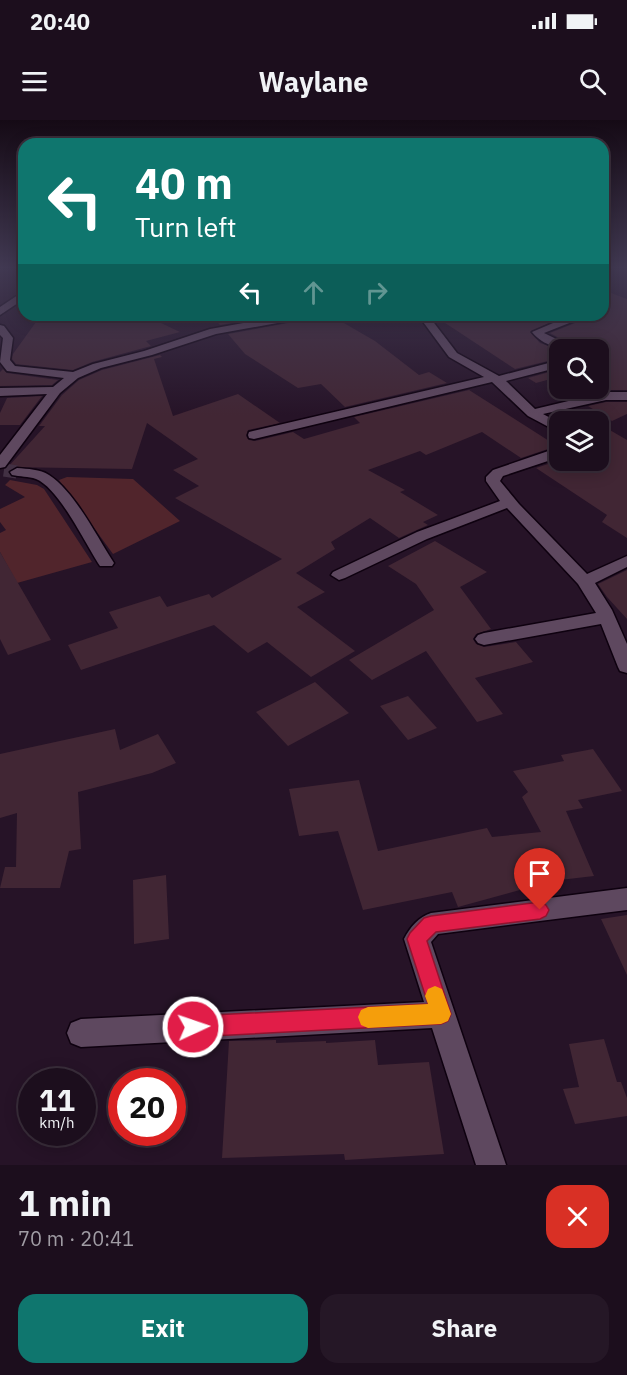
<!DOCTYPE html>
<html lang="en">
<head>
<meta charset="utf-8">
<style>
	:root { --surface:#1c0e1d; --page:#251726; --text:#f1f3f6; --muted:#a09ca4; --line:#3a2e3b; --accent:#0f766e }
	body { margin:0; font-family:"IBM Plex Sans",sans-serif; background:var(--page); color:var(--text); height:100vh; display:flex; flex-direction:column; font-size:22px; white-space:nowrap }
	* { box-sizing:border-box; margin:0 }
	p { font-size:20px; color:var(--muted) }
	.icon { flex:none; width:33px; height:33px; fill:none; stroke:currentColor; stroke-width:2; stroke-linecap:round; stroke-linejoin:round }
	.map { position:relative; height:1045px; overflow:hidden }
	.side { display:flex; flex-direction:column; background:var(--surface); flex:1 }
	.side>* { flex:none }
	.banner { position:absolute; left:18px; top:18px; width:591px; height:183px; border-radius:18px; box-shadow:0 3px 15px #0003,0 0 0 2px var(--line); background:#0f766e; color:#fff; overflow:hidden }
	.fabs { position:absolute; left:549px; top:219px; display:grid; gap:12px }
	.fabs a { display:grid; place-items:center; width:60px; height:60px; border-radius:12px; background:var(--surface); box-shadow:0 3px 15px #0003,0 0 0 2px var(--line); font-size:30px }
	.speed { position:absolute; left:18px; top:948px; display:flex; gap:12px; font-size:30px; font-weight:700; text-align:center }
	.speed>* { display:grid; place-content:center; width:78px; height:78px; border-radius:50%; background:var(--surface); box-shadow:0 3px 15px #0003,0 0 0 2px var(--line); line-height:1 }
	.speed small { font-size:15px; font-weight:400 }
	.speed .limit { border:9px solid #d22; background:#fff; color:#111 }
	.pin { position:absolute; display:grid; place-items:center; width:51px; height:51px; color:#fff; margin:-62px -26px; border-radius:50% 50% 50% 0; rotate:-45deg; box-shadow:0 0 6px #0007 }
	.pin .icon { rotate:45deg }
	.me { position:absolute; width:66px; margin:-33px; rotate:87deg; stroke-linejoin:round; filter:drop-shadow(0 0 4px #0008) }
	.turn { display:flex; align-items:center; gap:21px; height:126px; padding:0 18px; font-size:27px }
	.turn .icon { width:78px; height:78px; stroke-width:2.5 }
	.turn b { display:block; font-size:42px; line-height:51px }
	.lanes { display:flex; align-items:center; height:57px; padding:0 18px; background:#0003; justify-content:center; gap:30px; direction:ltr }
	.lanes .off { opacity:.35 }
	.round { display:grid; place-items:center; flex:none; width:63px; height:63px; border-radius:18px; background:var(--page) }
	.summary { display:flex; align-items:center; justify-content:space-between; height:102px; padding:0 18px }
	h1 { font-size:36px; font-weight:800; line-height:45px }
	.action { display:flex; gap:12px; margin-top:auto; padding:12px 18px }
	.action a { flex:1; height:69px; border-radius:18px; background:var(--accent); color:#fff; font-size:24px; font-weight:800; line-height:69px; text-align:center }
	.action a+a { background:var(--page); color:var(--text) }
	.status { display:flex; justify-content:space-between; align-items:center; height:42px; padding:0 30px; background:var(--surface); direction:ltr }
	.status svg { height:16px; fill:currentColor }
	header { display:flex; justify-content:space-between; align-items:center; height:78px; padding:0 18px; background:var(--surface); font-size:27px; font-weight:800 }
	.map>svg:first-child { display:block }
	.green { fill:#51252c }
	.building { fill:#412634 }
	.lines { fill:none; stroke-linecap:round; stroke-linejoin:round }
	.minor-tunnel { stroke:#423043; stroke-width:13; stroke-dasharray:13 7; stroke-linecap:butt }
	.minor-casing { stroke:#0e010f; stroke-width:3 }
	.minor { fill:#5e485f; fill-rule:evenodd }
	.route { fill:#e11d48; stroke:#92132f; stroke-width:1.5 }
	.slow { fill:#f59e0b }
</style>
</head>
<body>
<div class="status"><b>20:40</b><svg viewBox="0 0 49 12"><path d="M0 12V9h3v3zM5 12V6h3v6zM10 12V3h3v9zM15 12V0h3v12zM26 1h20v11H26zM47 4h2v5h-2z"/></svg></div>
<header><svg class="icon" aria-label="menu" viewBox="0 0 24 24"><path d="M4 6h16M4 12h16M4 18h16"/></svg>Waylane<svg class="icon" aria-label="search" viewBox="0 0 24 24"><circle cx="10" cy="10" r="6"/><path d="M15 15l6 6"/></svg></header>
<div class="map">
<svg width="627" height="1045" viewBox="0 0 627 1045">
	<rect width="100%" height="100%" fill="#261327"/>
	<path class="green" d="M67 357 133 359 180 401 113 434 59 360Z
		M10 360 37 365 44 369 92 442 17 463 0 432V413L6 410 0 402V389L25 377 5 365Z"/>
	<path class="building" d="M603 170 627 179V270H605L574 277 560 268H598V230H581L550 213 583 200 584 195H603Z
		M41 195H144L180 212 146 221 151 226 92 242 73 250 16 244 12 239 13 234Z
		M211 195H275L220 205Z
		M312 195H330L375 221 419 255 429 252 447 263 345 287 321 264 298 268 245 234 228 214 305 200Z
		M433 195H566L530 212 540 223 560 230V238L515 249Z
		M160 235 162 237 154 239 173 296 238 274 280 303 248 310 246 316 249 320 255 321 293 312 304 319 360 303 354 297 469 270 557 326 521 338 482 312 426 335 420 331 368 350 405 370 400 372 438 395 423 402 428 405 399 418 370 398 331 422 335 429 296 453 325 472 297 487 355 531 311 557 267 522 248 533 214 505 81 550 68 525 118 508 109 492 160 476 167 487 209 474 212 478 282 439 175 378 199 366 173 350 198 339 147 303 132 349 8 347 45 306H39L62 275 79 260 102 250Z
		M3 249 7 253 58 260 52 265 0 266V252Z
		M560 249V268L547 260 536 263 528 258Z
		M42 276 20 305H0V293L7 278Z
		M606 282H627V294L612 301 588 286Z
		M608 309 627 320V418L602 402 607 395 536 348 560 340H598V315Z
		M435 421 487 452 460 467 491 509 476 514 473 519 476 524 484 527 516 522 533 542 475 558 503 594 477 602 426 531 372 560 349 540 434 490 416 464 388 446Z
		M0 432 51 520 8 535 0 519Z
		M627 450V499L607 477 598 464Z
		M315 562 349 593 288 626 256 592Z
		M408 576 437 608 408 620 380 586Z
		M115 609 120 630 158 614 176 643 152 653 78 672 81 729 69 731 60 768H0L5 747H16L17 693 0 698V634Z
		M593 629 622 671 578 680 583 688 566 691 594 756 517 765 520 770 458 787 452 772 363 790 338 711 299 716 289 669 359 660 378 731 487 708 492 717 541 712 522 677 528 672 513 651 564 641 561 635Z
		M166 755 169 819 134 824 133 760Z
		M627 795V855L601 799Z
		M604 919 617 962H621L627 978V996L575 1004 563 969 579 967 569 924Z
		M276 920V923L326 921V923L375 920 378 945 429 942 444 1034 345 1040 344 1034 222 1038 229 921Z"/>
	<g class="lines">
		<path class="minor-tunnel" d="M4 350 17 352"/>
		<defs>
			<path id="minor" d="M24 171V179L0 195V187Z
				M288 195H310L305 198 216 214 152 235 101 248 78 258 60 273 5 347 0 348V335L47 274 0 276V268L53 267 64 258 7 251 0 242 3 218 0 215V205L4 206 13 218 10 240 15 246 73 252 93 244 144 231 210 209Z
				M418 195H428L457 233 499 256 560 240V247L506 261 535 289 606 272H627V280H606L543 294 560 303V313L528 296 492 262 254 319 249 318 248 315 249 312 484 257 449 237Z
				M572 195H582V198L544 213 579 230C562 230 543 226 532 212Z
				M560 327V337L503 356 500 361 519 384 587 454 627 436V447L595 463 612 490 627 524V553L620 551 618 547 601 504 484 525 478 523 475 519 478 515 484 513 596 493 578 464 507 388 427 419 345 458 339 460 331 455 333 452 417 412 500 381 486 361V357L493 350Z
				M17 348C28 349 40 349 49 355 75 372 97 417 114 443L112 446H100C86 425 59 368 36 359 28 356 20 357 12 355L10 352Z
				M627 768V790L438 814 431 822 506 1045H476L432 908 81 927 71 923 67 913 71 903 81 899 424 882 404 819C410 807 419 797 431 793Z"/>
		</defs>
		<use href="#minor" class="minor-casing"/>
		<use href="#minor" class="minor"/>
	</g>
	<linearGradient id="sky" x2="0" y2="1"><stop stop-color="#150a15"/><stop offset="0.5" stop-color="#413952"/><stop offset="1" stop-color="#413952" stop-opacity="0"/></linearGradient>
	<rect width="627" height="295" fill="url(#sky)"/>
	<path class="route" d="M540 782 546 785 549 790 546 796 540 799 436 812 427 821 451 894 448 901 441 904 193 917 186 914 183 907 186 899 193 896 428 884 407 819 410 813 424 798 431 796Z"/>
	<path class="slow" d="M435 866 442 869 451 894 448 901 441 904 368 908 361 905 358 897 361 890 368 887 428 884 425 876 428 869Z"/>
</svg>
<div class="fabs">
<a><svg class="icon" aria-label="search" viewBox="0 0 24 24"><circle cx="10" cy="10" r="6"/><path d="M15 15l6 6"/></svg></a>
<a><svg class="icon" aria-label="layers" viewBox="0 0 24 24"><path d="M12 4l9 5-9 5-9-5zM3 14l9 5 9-5"/></svg></a>
</div>
<div class="speed"><div>11<small>km/h</small></div><div class="limit">20</div></div>
<div class="pin" style="left:540px;top:790px;background:#d93025"><svg class="icon" aria-label="arrive" viewBox="0 0 24 24"><path d="M6 21V4h12l-3 4 3 4H6"/></svg></div>
<svg class="me" style="left:193px;top:907px" viewBox="-20 -20 40 40"><circle r="17" fill="#e11d48" stroke="#fff" stroke-width="3"/><path d="M0-11L8 9 0 5-8 9z" fill="#fff"/></svg>
<div class="banner">
<div class="turn"><svg class="icon" aria-label="left" viewBox="0 0 24 24"><path d="M17 20v-9H6M10 6l-5 5 5 5"/></svg><div><b>40 m</b>Turn left</div></div>
<div class="lanes"><svg class="icon" aria-label="left" viewBox="0 0 24 24"><path d="M17 20v-9H6M10 6l-5 5 5 5"/></svg><svg class="icon off" aria-label="ahead" viewBox="0 0 24 24"><path d="M12 20V5M6 11l6-6 6 6"/></svg><svg class="icon off" aria-label="right" viewBox="0 0 24 24"><path d="M7 20v-9h11M14 6l5 5-5 5"/></svg></div>
</div>
</div>
<section class="side">
<div class="summary"><div><h1>1 min</h1><p>70 m · 20:41</p></div><a class="round" style="background:#d93025;color:#fff"><svg class="icon" aria-label="close" viewBox="0 0 24 24"><path d="M6 6l12 12M18 6L6 18"/></svg></a></div>
<div class="action"><a>Exit</a><a>Share</a></div>
</section>
</body>
</html>
